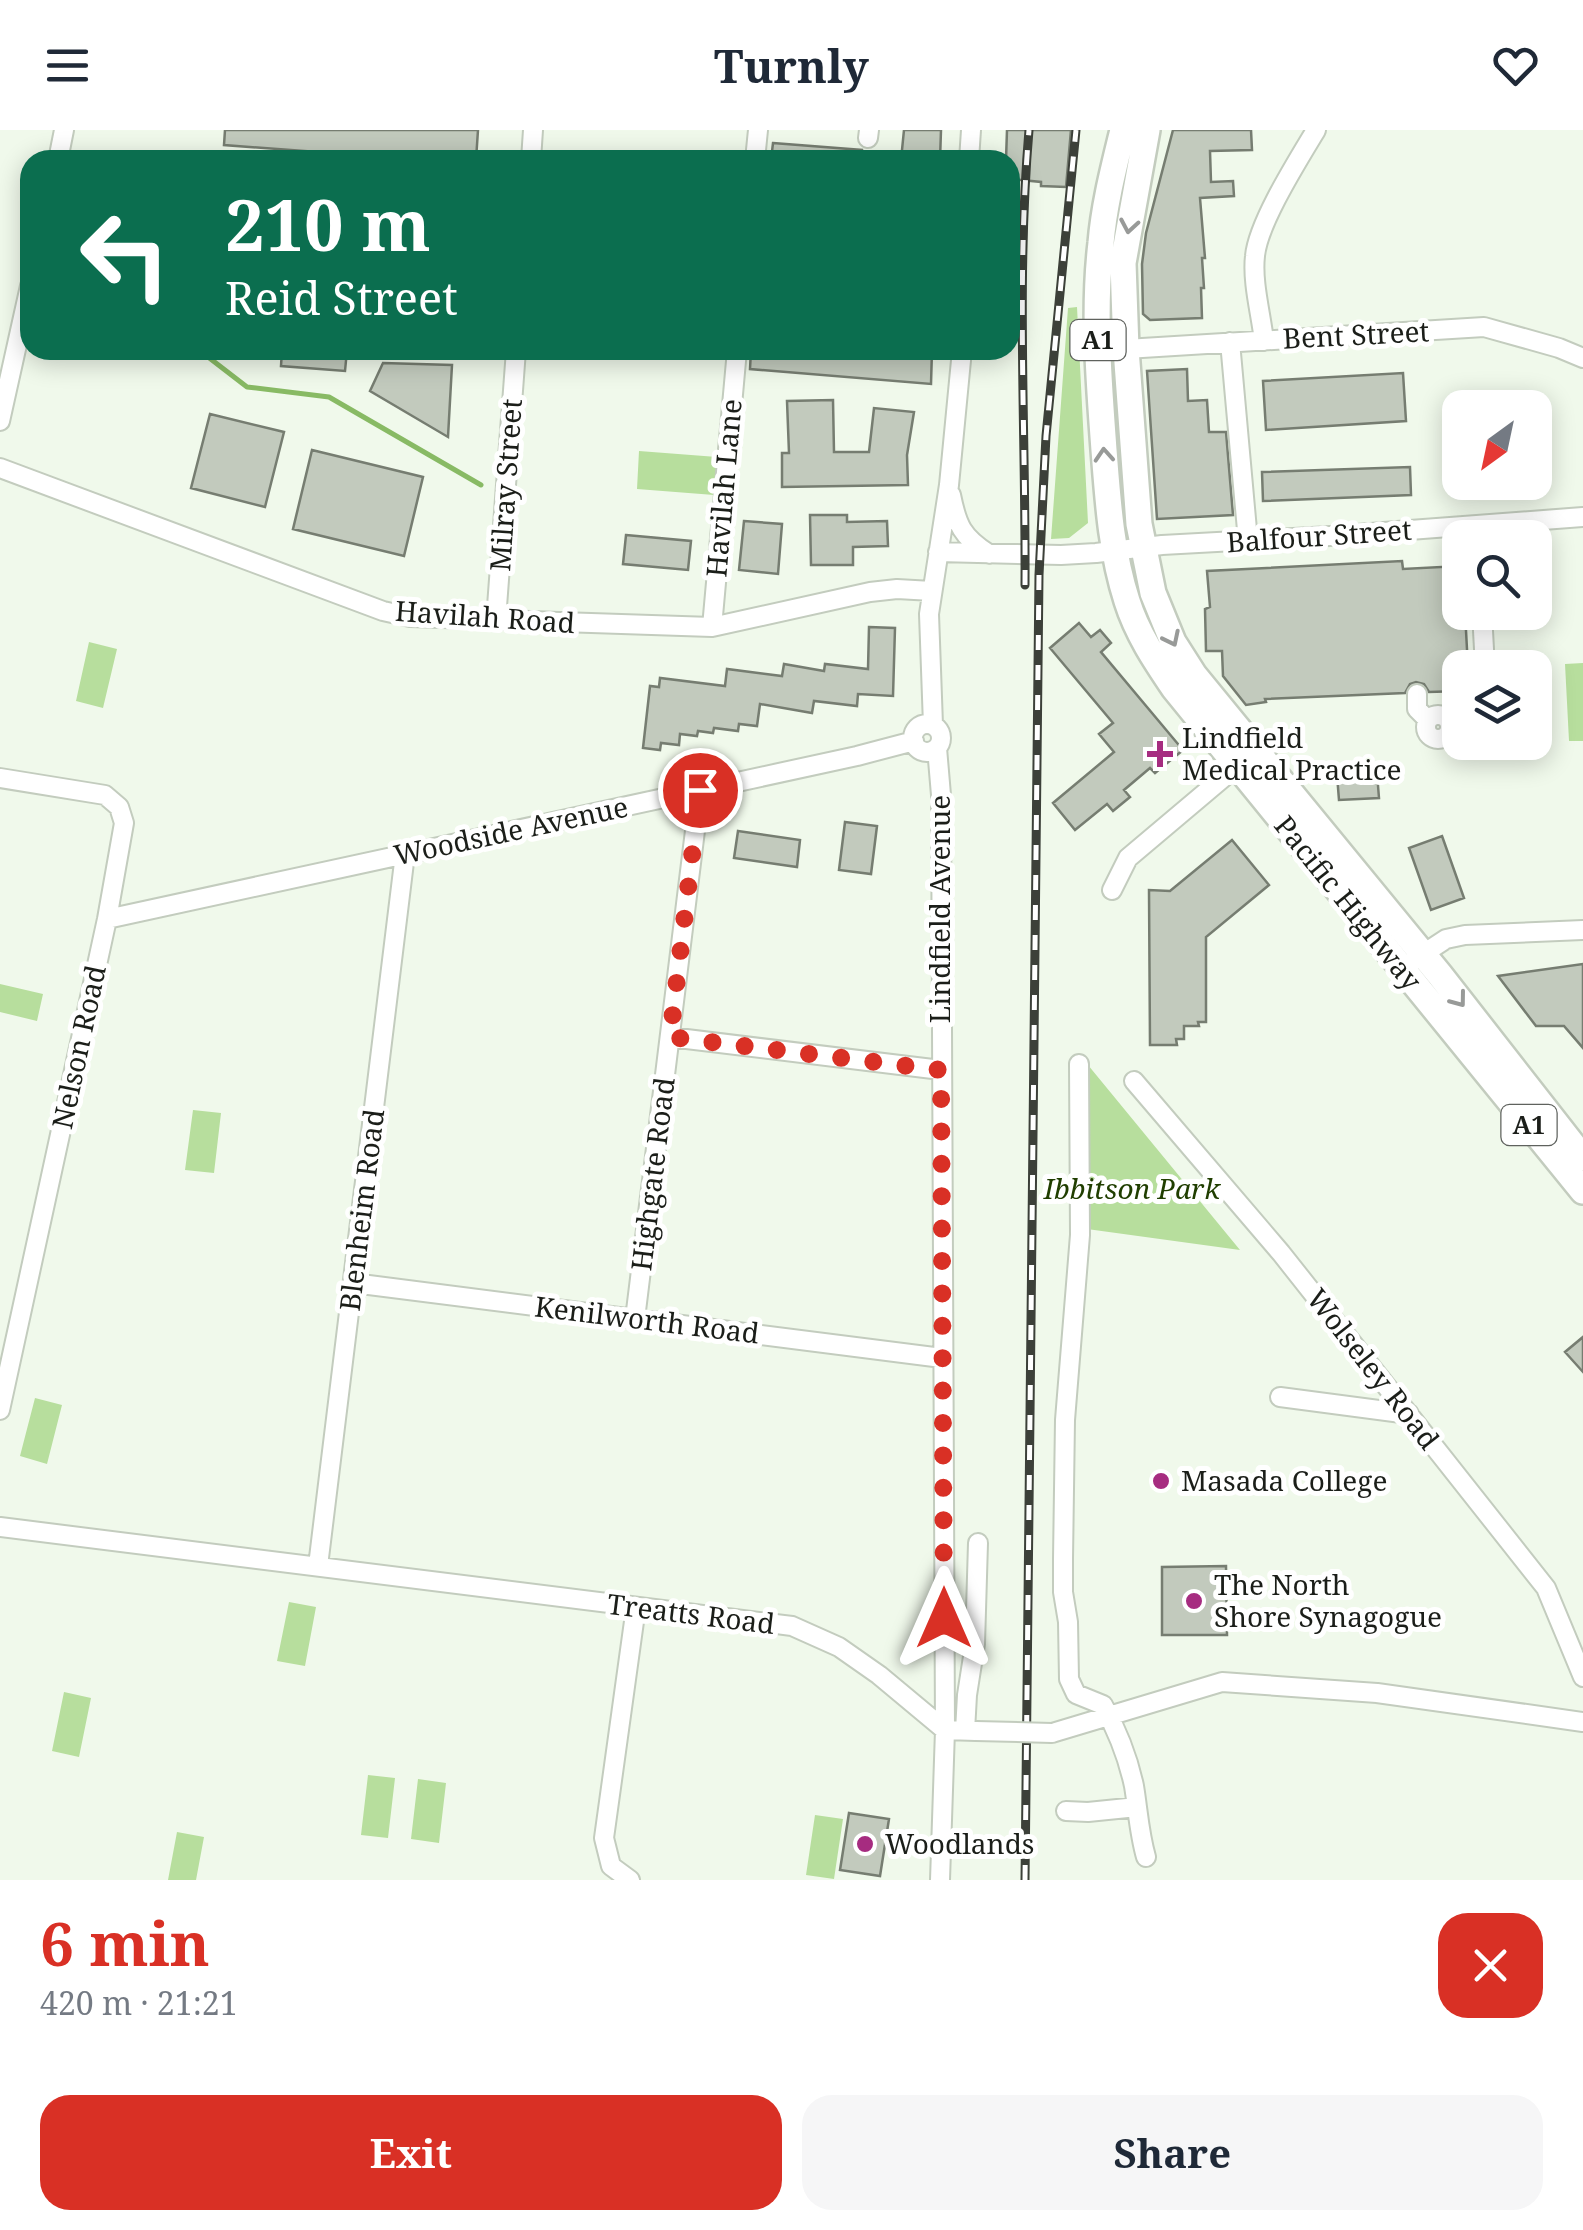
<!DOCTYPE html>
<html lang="en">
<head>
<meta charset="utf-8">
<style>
	:root { --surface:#fff; --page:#f6f6f7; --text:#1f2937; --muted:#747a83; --accent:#d93025 }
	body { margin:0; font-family:"Noto Serif",serif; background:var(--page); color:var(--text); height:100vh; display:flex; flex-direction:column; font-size:38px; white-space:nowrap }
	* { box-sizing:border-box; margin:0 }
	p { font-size:32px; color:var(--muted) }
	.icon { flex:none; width:55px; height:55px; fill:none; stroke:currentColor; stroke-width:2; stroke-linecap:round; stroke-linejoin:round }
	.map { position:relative; height:1750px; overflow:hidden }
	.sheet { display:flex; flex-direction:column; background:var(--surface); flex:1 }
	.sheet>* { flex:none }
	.top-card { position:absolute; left:20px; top:20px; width:1000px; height:210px; border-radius:30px; box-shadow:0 5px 25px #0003; background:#0b6e4f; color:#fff; overflow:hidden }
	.needle { width:65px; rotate:213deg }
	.controls { position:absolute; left:1442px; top:260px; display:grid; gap:20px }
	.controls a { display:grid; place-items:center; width:110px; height:110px; border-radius:20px; background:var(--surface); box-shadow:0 5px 25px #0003; font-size:50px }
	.pin { position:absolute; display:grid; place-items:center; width:85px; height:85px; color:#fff; margin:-42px; border:5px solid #fff; border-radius:50%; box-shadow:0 2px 10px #0007 }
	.me { position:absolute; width:110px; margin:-55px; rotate:0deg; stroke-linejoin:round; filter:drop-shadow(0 0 8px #0008) }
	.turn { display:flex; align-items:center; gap:35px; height:210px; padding:0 40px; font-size:45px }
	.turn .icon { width:130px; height:130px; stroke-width:2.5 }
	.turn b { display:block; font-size:70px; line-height:85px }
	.round { display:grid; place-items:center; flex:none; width:105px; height:105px; border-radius:30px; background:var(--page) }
	.overview { display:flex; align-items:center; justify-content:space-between; height:170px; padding:0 40px }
	h1 { font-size:60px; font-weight:700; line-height:75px; color:var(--accent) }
	.action { display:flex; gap:20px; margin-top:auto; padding:20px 40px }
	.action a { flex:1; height:115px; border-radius:30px; background:var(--accent); color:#fff; font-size:40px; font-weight:700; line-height:115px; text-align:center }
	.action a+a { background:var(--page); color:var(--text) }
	header { display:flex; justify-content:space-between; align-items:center; height:130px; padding:0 40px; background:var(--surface); font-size:45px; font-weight:700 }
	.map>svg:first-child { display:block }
	.green { fill:#b7de9d }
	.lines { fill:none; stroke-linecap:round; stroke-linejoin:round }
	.stream { stroke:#88ba64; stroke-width:5 }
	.building { fill:#c2cabd; stroke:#767d71; stroke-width:2.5 }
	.minor-casing { stroke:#c3ccbe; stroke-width:22 }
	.highway-casing { stroke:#c3ccbe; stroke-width:30 }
	.minor { stroke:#fff; stroke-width:18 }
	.highway { stroke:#fff; stroke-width:25 }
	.rail-casing { stroke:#3c4039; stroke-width:9 }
	.rail { stroke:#fff; stroke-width:5; stroke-dasharray:15; stroke-linecap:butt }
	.minor-bridge-casing { stroke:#c3ccbe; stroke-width:22; stroke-linecap:butt }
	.minor-bridge { stroke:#fff; stroke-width:18 }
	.oneway { stroke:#989a98 }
	.route { stroke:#d93025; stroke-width:18; stroke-dasharray:0 32.4 }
	.poi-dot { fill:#a62c80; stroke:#fff; stroke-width:4 }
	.labels { text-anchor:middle; stroke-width:10; stroke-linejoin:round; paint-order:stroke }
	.shield { fill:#fff; stroke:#5f625e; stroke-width:2.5 }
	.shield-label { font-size:25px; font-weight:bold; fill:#1b1e19 }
	.street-label { font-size:28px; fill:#1b1e19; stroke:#fff }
	.poi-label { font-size:28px; fill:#1b1e19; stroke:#fff; text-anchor:start }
	.park-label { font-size:28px; font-style:italic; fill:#203e00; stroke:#fff }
</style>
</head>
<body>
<header><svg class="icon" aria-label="menu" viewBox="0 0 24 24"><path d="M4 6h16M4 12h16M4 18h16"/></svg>Turnly<svg class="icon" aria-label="heart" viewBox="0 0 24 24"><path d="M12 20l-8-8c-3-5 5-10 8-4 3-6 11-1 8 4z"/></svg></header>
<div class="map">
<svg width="1583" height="1750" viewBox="0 0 1583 1750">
	<rect width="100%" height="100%" fill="#f0f9eb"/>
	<path class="green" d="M1077 177 1088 393 1069 408 1051 409 1068 178Z
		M639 321 717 327 714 365 637 359Z
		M89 512 117 519 103 578 76 571Z
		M1583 533V611H1569L1565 534Z
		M0 854 43 864 37 891 0 882Z
		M1088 935 1240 1120 1087 1099Z
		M193 980 221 983 214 1043 185 1040Z
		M35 1268 62 1275 47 1334 20 1326Z
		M289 1472 316 1477 305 1536 277 1531Z
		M64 1562 91 1568 79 1627 52 1621Z
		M368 1645 395 1648 388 1708 361 1705Z
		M418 1649 446 1653 439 1713 411 1709Z
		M815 1685 843 1689 834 1749 806 1745Z
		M177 1702 204 1707 196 1750H168Z"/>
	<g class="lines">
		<path class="stream" d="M199 220 247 257 329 267 481 355"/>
	</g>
	<path class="building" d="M225 0H478L476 30H425L224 15Z
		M904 0H941L940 30H901Z
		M1007 0H1071L1066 57 1041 56V52L1010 49V30H1006Z
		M1173 0H1251L1252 20 1210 21 1211 52 1233 51 1234 66 1200 68 1205 128H1202L1204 158H1201L1202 188 1150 190 1143 184 1142 134 1146 103Z
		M773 13 862 20V30H771Z
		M282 220H347L345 241 281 236Z
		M751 220H932L931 254 750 239Z
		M383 233 452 235 448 307 370 261Z
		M1187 239 1188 271 1207 270 1209 302H1226L1233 385 1157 389 1147 241Z
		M1403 243 1406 291 1266 300 1263 251Z
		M833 270 834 322H869L874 278 914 282 907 325 908 355 782 357V323H789L787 271Z
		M210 284 284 302 265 377 191 358Z
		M312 320 423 347 404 426 293 399Z
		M1410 337 1411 365 1263 371 1262 342Z
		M810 385H847V392L887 391 888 416 853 417V435H811Z
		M744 391 782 394 778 444 739 440Z
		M626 405 691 411 688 440 623 434Z
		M1402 431 1403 439 1460 436V482H1465L1468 538H1460V561L1429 562 1424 554 1416 552 1410 554 1405 563 1265 569 1266 572 1246 575 1223 546 1222 521H1206L1205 479 1210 477 1207 441Z
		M1079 493 1091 507 1100 500 1111 513 1101 522 1183 620 1155 643 1150 638 1124 660 1130 667 1113 681 1107 674 1075 700 1053 673 1114 622 1099 604 1113 593 1050 518Z
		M869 497 895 498 893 566 858 564 857 576 814 571 812 583 760 574 757 596 739 594 738 601 714 598 713 603 698 601 697 606 680 604 679 615 661 613 660 620 643 618 650 556 659 557 660 548 725 556 727 539 782 546 784 534 824 541 825 534 868 539Z
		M1377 643 1379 668 1339 670 1337 645Z
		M845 692 877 696 871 744 839 740Z
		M738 701 800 710 797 737 734 728Z
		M1442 706 1464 768 1431 780 1409 718Z
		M1232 710 1269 755 1206 807V892H1198L1199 896H1184V909H1176L1177 915H1150L1149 760 1170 761Z
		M1583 834V918L1564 896H1536L1498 846Z
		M1583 1207V1242L1565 1222Z
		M1226 1436 1227 1505H1162V1437Z
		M849 1683 889 1689 880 1746 840 1740Z"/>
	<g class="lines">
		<defs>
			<path id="minor" d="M868 8 869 0
				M58 30 64 0
				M531 30 533 0
				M755 30 758 0
				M969 30 971 0
				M1264 211C1261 184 1252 152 1255 126 1258 93 1298 30 1316 0
				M1230 212 1248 411
				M1126 219 1484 197 1559 218 1583 228
				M0 291 30 156
				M0 338 383 481 410 487 712 497 870 462 897 459 932 461
				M951 365C957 395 962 407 989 424
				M938 422 1061 425 1096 423 1162 415 1330 406 1583 387
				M1482 482 1485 538
				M496 490 516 220
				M712 497 737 220
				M1417 564V579L1428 590
				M1426 597a12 12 0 1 1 24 0a12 12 0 1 1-24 0Z
				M913 608a14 14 0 1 1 28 0a14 14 0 1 1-28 0Z
				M933 595 929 484 949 355 962 220
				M937 618 941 665 945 1600 940 1750
				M0 648 105 665 119 677 124 693 107 789 0 1280
				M1112 760 1128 728 1237 636
				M107 789 857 626 914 611
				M1414 830 1446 809 1465 805 1583 800
				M670 907 941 940
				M1079 934 1080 1105 1065 1290 1063 1429V1462L1068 1492 1069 1549 1076 1564 1103 1575C1117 1600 1128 1628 1134 1656 1138 1680 1139 1703 1146 1727
				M1134 951 1281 1123 1546 1458 1583 1547
				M353 1153 942 1228
				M635 1189 700 660
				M1280 1267 1409 1284
				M0 1397 792 1496 839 1517 879 1545 945 1600 976 1601
				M318 1436 405 724
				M965 1601 967 1565 975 1514 978 1413
				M1052 1603 1222 1552 1377 1563 1583 1592
				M1066 1681 1088 1682 1137 1677
				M630 1750 611 1736 604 1708 636 1477"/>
			<path id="highway" d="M1123 0C1114 37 1104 75 1101 113 1093 181 1099 251 1104 320 1108 371 1111 421 1127 471 1137 503 1155 530 1174 558L1583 1061
				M1147 0 1123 133 1126 219 1139 394 1153 463 1173 512 1194 545 1440 845 1583 1028"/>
		</defs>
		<use href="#minor" class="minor-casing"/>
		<use href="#highway" class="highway-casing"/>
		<use href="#minor" class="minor"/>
		<use href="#highway" class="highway"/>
		<defs>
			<path id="rail" d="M1025 455C1026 303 1016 152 1029 0
				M1025 1750 1039 445 1046 306 1076 0"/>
		</defs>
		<use href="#rail" class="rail-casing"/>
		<use href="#rail" class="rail"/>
		<defs>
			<path id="minor-bridge" d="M976 1601 1052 1603"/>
		</defs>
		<use href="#minor-bridge" class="minor-bridge-casing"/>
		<use href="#minor-bridge" class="minor-bridge"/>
	</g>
	<defs><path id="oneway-chevron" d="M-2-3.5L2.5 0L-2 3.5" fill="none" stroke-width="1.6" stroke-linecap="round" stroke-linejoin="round" transform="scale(2.5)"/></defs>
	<g class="oneway">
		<use href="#oneway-chevron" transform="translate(1129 96) rotate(100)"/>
		<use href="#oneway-chevron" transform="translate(1104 325) rotate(-94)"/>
		<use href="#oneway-chevron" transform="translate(1172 509) rotate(64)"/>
		<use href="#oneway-chevron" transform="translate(1459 870) rotate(53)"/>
	</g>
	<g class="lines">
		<path class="route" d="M700 660 670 907 941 940 944 1488"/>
	</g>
	<g class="poi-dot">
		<path d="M1155 609h10v10h10v10h-10v10h-10v-10h-10v-10h10z"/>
		<circle cx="1161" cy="1351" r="10"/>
		<circle cx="1194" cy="1471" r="10"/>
		<circle cx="865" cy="1714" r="10"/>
	</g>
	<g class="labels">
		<g class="shield">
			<rect x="1070.5" y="190" width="55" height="40" rx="8"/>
			<rect x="1501.5" y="975" width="55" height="40" rx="8"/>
		</g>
		<g class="shield-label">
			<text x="1098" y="219">A1</text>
			<text x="1529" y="1004">A1</text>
		</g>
		<g class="street-label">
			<text transform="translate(1356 205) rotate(-3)" y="10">Bent Street</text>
			<text transform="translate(506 355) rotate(-86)" y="10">Milray Street</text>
			<text transform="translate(724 358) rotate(-85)" y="10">Havilah Lane</text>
			<text transform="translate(1319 406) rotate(-4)" y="10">Balfour Street</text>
			<text transform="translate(485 487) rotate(4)" y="10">Havilah Road</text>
			<text transform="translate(511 701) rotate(-12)" y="10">Woodside Avenue</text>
			<text transform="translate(1348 773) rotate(51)" y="10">Pacific Highway</text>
			<text transform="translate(940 779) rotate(-90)" y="10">Lindfield Avenue</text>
			<text transform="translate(79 917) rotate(-78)" y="10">Nelson Road</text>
			<text transform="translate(653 1044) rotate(-83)" y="10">Highgate Road</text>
			<text transform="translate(362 1080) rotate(-83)" y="10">Blenheim Road</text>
			<text transform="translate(647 1190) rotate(7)" y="10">Kenilworth Road</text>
			<text transform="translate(1373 1239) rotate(52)" y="10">Wolseley Road</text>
			<text transform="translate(691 1484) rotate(7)" y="10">Treatts Road</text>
		</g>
		<g class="poi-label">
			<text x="1182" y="618">Lindfield<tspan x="1182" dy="32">Medical Practice</tspan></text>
			<text x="1181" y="1361">Masada College</text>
			<text x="1214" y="1465">The North<tspan x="1214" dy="32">Shore Synagogue</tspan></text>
			<text x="885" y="1724">Woodlands</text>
		</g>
		<g class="park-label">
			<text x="1132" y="1069">Ibbitson Park</text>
		</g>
	</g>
</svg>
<div class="controls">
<a><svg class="needle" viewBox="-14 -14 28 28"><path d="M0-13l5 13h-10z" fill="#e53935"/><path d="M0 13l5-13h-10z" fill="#747a83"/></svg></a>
<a><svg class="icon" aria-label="search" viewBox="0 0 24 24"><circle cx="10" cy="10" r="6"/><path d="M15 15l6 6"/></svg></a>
<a><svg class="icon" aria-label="layers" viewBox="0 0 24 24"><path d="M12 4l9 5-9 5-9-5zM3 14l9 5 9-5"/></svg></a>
</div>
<div class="pin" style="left:700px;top:660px;background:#d93025"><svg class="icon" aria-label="arrive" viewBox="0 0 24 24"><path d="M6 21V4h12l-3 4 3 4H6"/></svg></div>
<svg class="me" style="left:944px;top:1488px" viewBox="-20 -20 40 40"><path d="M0-17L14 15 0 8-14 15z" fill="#d93025" stroke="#fff" stroke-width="4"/></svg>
<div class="top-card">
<div class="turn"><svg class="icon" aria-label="left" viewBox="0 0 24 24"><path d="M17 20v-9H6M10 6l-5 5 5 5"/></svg><div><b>210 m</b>Reid Street</div></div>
</div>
</div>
<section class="sheet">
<div class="overview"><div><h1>6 min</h1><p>420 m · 21:21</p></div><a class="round" style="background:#d93025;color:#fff"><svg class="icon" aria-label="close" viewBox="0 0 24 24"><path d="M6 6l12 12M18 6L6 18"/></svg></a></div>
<div class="action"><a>Exit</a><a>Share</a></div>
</section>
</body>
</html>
